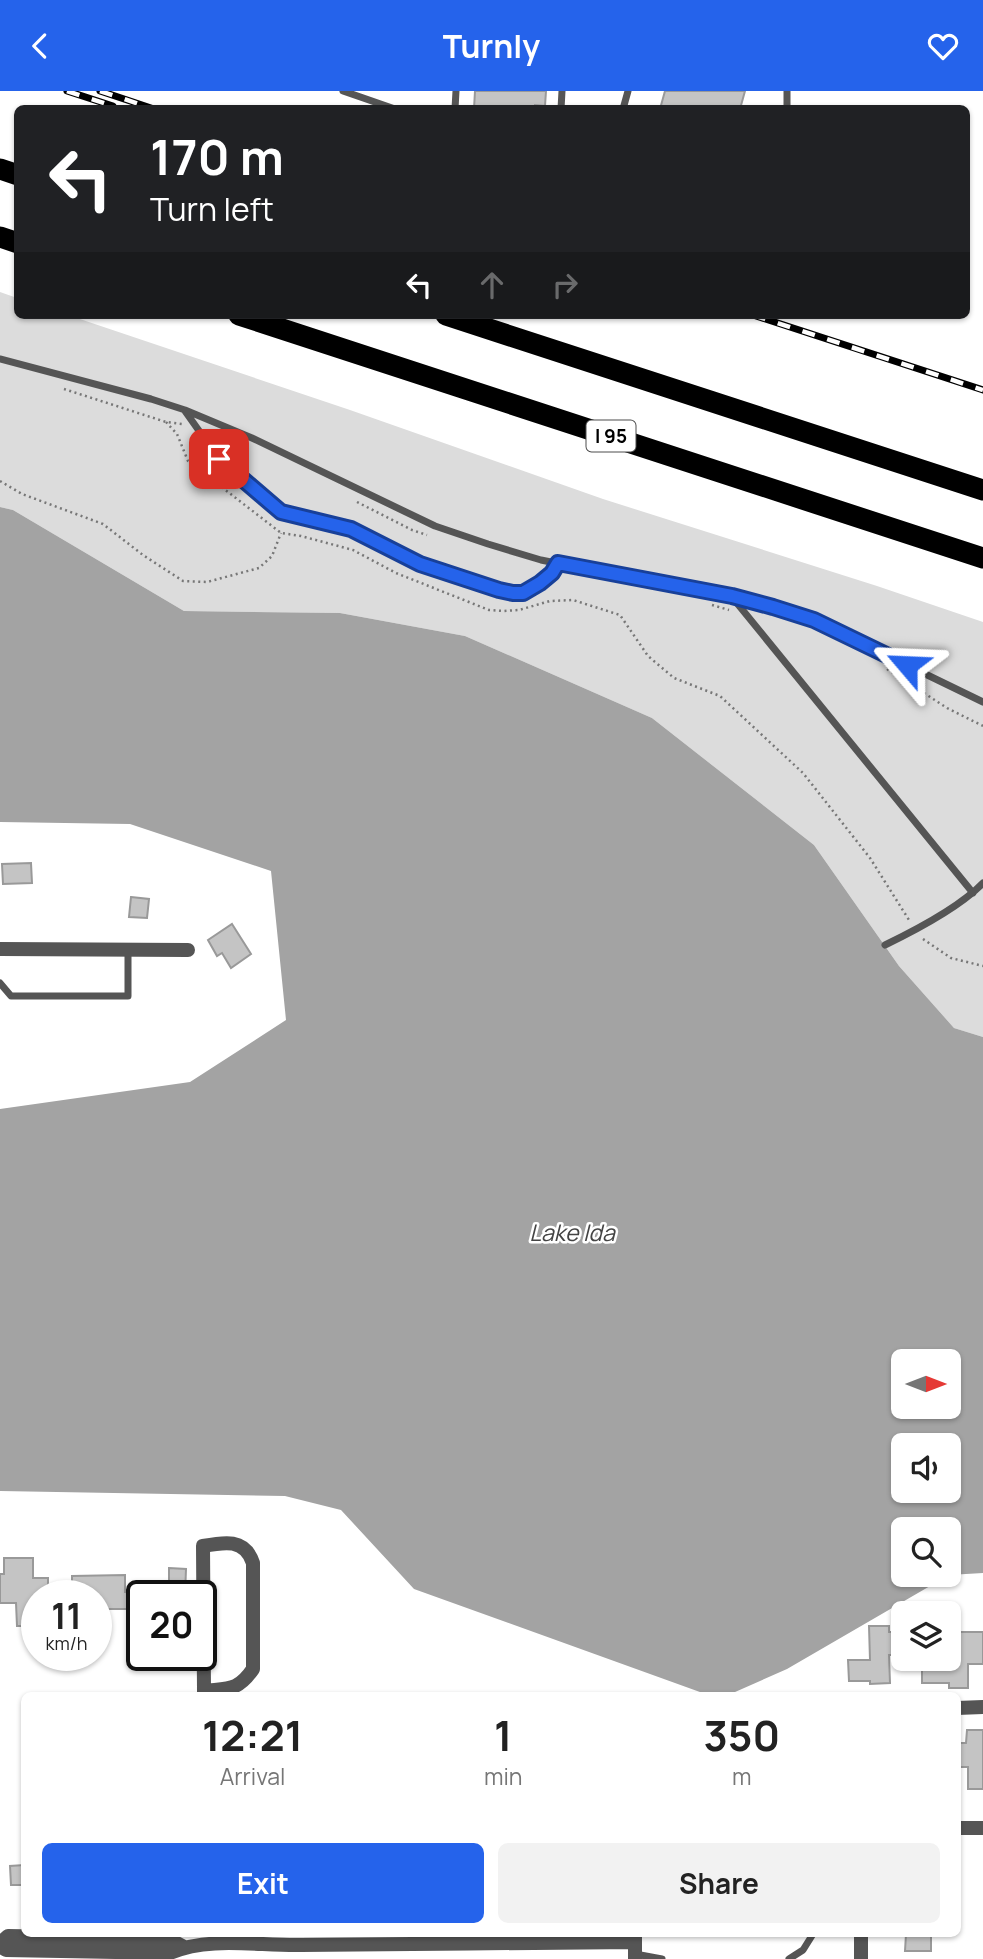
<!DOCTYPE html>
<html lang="en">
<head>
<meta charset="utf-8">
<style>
	:root { --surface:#fff; --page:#f2f2f2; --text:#222; --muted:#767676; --accent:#2563eb }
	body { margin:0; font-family:Manrope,sans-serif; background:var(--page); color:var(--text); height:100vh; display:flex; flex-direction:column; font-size:26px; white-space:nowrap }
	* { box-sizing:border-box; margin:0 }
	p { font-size:23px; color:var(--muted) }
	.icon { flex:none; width:38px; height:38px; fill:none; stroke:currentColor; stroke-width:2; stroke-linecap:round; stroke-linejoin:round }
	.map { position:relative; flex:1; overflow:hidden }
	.sheet { position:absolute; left:21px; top:1601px; width:940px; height:245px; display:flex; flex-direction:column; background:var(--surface); border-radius:10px; box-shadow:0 2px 5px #0004 }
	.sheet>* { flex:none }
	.hud { position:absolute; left:14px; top:14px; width:956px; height:214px; border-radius:10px; box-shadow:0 2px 5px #0004; background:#202124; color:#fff; overflow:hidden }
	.needle { width:46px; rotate:90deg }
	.buttons { position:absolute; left:891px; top:1258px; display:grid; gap:14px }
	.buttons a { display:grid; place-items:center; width:70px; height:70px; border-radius:10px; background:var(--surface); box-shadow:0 2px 5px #0004; font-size:35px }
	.speed { position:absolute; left:21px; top:1489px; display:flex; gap:14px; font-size:35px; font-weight:700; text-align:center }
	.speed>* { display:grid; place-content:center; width:91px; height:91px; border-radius:50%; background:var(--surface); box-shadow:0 2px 5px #0004; line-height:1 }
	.speed small { font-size:18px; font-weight:400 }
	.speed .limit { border:4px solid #111; border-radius:10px; background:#fff; color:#111 }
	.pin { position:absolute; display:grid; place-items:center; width:60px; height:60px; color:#fff; margin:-30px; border-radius:14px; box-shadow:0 4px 10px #0006 }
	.me { position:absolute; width:77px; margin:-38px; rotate:296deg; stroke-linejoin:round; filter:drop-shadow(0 0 5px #0008) }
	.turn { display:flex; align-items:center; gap:24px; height:147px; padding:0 21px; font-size:32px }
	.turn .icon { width:91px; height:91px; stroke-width:2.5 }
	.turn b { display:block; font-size:49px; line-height:60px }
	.lanes { display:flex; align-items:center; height:66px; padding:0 21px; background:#0003; justify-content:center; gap:35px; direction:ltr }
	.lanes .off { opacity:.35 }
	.eta { display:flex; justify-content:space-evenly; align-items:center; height:119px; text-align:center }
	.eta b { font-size:42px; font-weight:700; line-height:49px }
	.primary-button { display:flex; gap:14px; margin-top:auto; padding:14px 21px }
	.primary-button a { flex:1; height:80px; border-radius:10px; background:var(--accent); color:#fff; font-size:28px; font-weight:700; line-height:80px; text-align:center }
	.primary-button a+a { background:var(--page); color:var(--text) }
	header { display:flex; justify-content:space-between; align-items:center; height:91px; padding:0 21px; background:var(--accent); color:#fff; font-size:32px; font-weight:700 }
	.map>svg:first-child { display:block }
	.green { fill:#dcdcdc }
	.water { fill:#a3a3a3; fill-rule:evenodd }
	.building { fill:#c4c4c4; stroke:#999; stroke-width:2 }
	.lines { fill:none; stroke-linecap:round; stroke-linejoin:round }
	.path { stroke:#777; stroke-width:2.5; stroke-dasharray:2 3.5; stroke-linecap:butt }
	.service { stroke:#555; stroke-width:7 }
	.minor { stroke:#555; stroke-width:14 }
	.motorway { stroke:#000; stroke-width:21 }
	.rail-casing { stroke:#000; stroke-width:7 }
	.rail { stroke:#fff; stroke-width:4.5; stroke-dasharray:13; stroke-linecap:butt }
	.route-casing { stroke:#184099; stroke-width:18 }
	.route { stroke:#2563eb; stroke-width:12 }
	.labels { text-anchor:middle; stroke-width:5; stroke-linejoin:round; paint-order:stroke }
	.shield { fill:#fff; stroke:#4c4c4c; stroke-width:2 }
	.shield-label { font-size:19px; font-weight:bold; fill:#000 }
	.water-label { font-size:23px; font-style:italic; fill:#444; stroke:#fff }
</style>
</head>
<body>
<header><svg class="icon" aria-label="back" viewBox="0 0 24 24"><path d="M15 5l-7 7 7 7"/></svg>Turnly<svg class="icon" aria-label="heart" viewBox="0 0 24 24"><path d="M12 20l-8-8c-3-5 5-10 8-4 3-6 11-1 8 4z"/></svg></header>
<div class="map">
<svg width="983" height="1868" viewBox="0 0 983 1868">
	<rect width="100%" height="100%" fill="#fff"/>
	<path class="green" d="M0 201 17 207 18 224H68L350 319 603 408 877 495 983 531V946L954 937 899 875 814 754 652 627 465 545 340 522 184 520 13 419 0 416Z"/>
	<path class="water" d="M0 416 13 419 184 520 340 522 465 545 652 627 814 754 899 875 954 937 983 946V1482L949 1484 787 1578 726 1605H711L414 1498 341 1419 285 1405 0 1400V1018L190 991 286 929 271 780 130 733 0 731ZM903 1270H948V1316H903ZM903 1354H948V1400H903ZM903 1438H948V1484H903Z"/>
	<path class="building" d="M475 0H546L545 15 535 14V18H474Z
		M665 0H745L740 18H660Z
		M31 772 32 792 3 793 2 773Z
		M131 806 149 808 147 827 129 826Z
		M232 833 251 863 231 877 222 862 217 865 208 849Z
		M4 1467H33V1487H48V1505H37L35 1509 36 1535H17L16 1512H0V1483H4Z
		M169 1477 186 1478 185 1505H155L156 1492H169Z
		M125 1484V1501L142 1502V1518H96V1505H72V1485Z
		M869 1535H889V1541H903V1564H889L890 1592 870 1593V1590H849L848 1569H870Z
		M949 1541H983V1573H968V1597H949V1592H922V1568H949Z
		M967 1639H983V1698H968V1676H957V1652H966Z
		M24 1774V1794H11L10 1775Z
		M906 1843H931V1860H905Z"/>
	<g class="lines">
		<path class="path" d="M64 298 166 331 182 333
			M166 331 177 343 188 370 281 442 301 445 353 459 396 482 489 519 503 520 519 519 550 510 573 509 620 524 648 565 674 587 720 605 803 682 870 767 909 829
			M0 390 22 403 103 433 143 464 183 490 207 491 259 477 272 465 281 442
			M357 411 412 439 427 444
			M712 514 729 519
			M887 578 947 617 983 635
			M923 848 951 867 983 875"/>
		<path class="service" d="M343 0 395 18
			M455 18 456 0
			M561 18 562 0
			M623 18 628 0
			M787 18V0
			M0 268 151 308 185 319 252 347 435 435 488 453 541 469 650 491 732 505 773 516 814 529 983 611
			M185 320 219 368 281 421 351 438 420 473 513 502C532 502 548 488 558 472
			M732 506 973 802
			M885 854C916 839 959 817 983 792
			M0 892 11 905H128V859
			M635 1863 662 1868
			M789 1868 803 1859 813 1843"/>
		<path class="minor" d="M0 858 188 859
			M204 1600C229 1597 238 1600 253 1578V1472C245 1447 224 1451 203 1455L204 1600V1605
			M957 1617 983 1616
			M957 1737H983
			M635 1843V1868
			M861 1843V1868
			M0 1852 8 1845 169 1848 184 1856
			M0 1855 6 1859 170 1862C209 1845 258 1855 301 1854 412 1853 524 1852 635 1851"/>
		<path class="motorway" d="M0 78 18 84
			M0 146 18 152
			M239 224 983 467
			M446 224 983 399"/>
		<defs>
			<path id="rail" d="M67 0 113 15
				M100 0 154 18
				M753 224 983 299"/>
		</defs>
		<use href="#rail" class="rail-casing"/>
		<use href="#rail" class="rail"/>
	</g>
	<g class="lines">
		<defs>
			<path id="route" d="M219 368 281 421 351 438 420 473 499 499 513 502H523L540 492 552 482 558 472 732 505 773 516 814 529 907 574"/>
		</defs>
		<use href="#route" class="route-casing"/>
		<use href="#route" class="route"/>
	</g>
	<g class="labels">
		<rect class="shield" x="586.5" y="329.5" width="49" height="31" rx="5"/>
		<g class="shield-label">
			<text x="611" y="352">I 95</text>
		</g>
		<g class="water-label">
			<text x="572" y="1150">Lake Ida</text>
		</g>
	</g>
</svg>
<div class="buttons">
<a><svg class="needle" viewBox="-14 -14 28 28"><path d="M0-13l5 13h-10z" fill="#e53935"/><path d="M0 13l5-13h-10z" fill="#767676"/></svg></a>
<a><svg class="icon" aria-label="sound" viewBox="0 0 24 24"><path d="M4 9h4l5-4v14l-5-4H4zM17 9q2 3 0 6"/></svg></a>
<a><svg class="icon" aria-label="search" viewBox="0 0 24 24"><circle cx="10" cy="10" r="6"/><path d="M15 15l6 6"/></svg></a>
<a><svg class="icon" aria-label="layers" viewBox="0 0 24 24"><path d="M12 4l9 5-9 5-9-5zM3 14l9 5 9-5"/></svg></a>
</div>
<div class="speed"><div>11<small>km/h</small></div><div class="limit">20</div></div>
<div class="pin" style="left:219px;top:368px;background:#d93025"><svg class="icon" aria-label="arrive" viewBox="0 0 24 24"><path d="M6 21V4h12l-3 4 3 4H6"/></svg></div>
<svg class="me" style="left:907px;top:574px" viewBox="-20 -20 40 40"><path d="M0-17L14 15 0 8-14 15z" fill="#2563eb" stroke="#fff" stroke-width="4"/></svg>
<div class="hud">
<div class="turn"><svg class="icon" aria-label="left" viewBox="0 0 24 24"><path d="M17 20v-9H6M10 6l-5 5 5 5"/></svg><div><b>170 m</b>Turn left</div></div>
<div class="lanes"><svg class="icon" aria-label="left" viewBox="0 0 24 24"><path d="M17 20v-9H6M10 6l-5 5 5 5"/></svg><svg class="icon off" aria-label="ahead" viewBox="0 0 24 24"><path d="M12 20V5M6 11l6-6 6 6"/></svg><svg class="icon off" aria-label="right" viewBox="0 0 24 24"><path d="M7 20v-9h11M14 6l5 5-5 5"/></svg></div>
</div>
<section class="sheet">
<div class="eta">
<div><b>12:21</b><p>Arrival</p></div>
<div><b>1</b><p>min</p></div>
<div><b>350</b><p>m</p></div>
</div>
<div class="primary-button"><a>Exit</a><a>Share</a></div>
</section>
</div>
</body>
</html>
